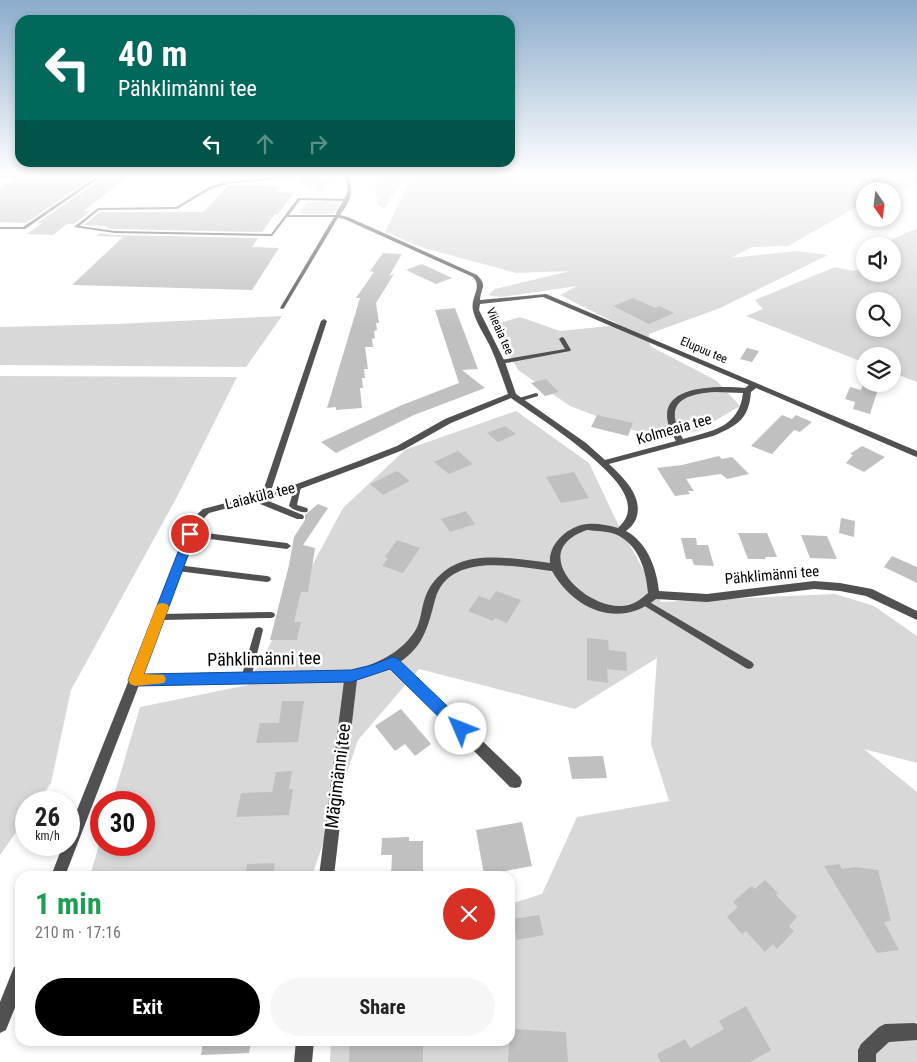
<!DOCTYPE html>
<html lang="en">
<head>
<meta charset="utf-8">
<style>
	:root { --surface:#fff; --page:#f6f6f6; --text:#222; --muted:#767676; --accent:#000 }
	body { margin:0; font-family:"Roboto Condensed",sans-serif; background:var(--page); color:var(--text); height:100vh; display:flex; flex-direction:column; font-size:19px; white-space:nowrap }
	* { box-sizing:border-box; margin:0 }
	p { font-size:16px; color:var(--muted) }
	.icon { flex:none; width:28px; height:28px; fill:none; stroke:currentColor; stroke-width:2; stroke-linecap:round; stroke-linejoin:round }
	.map { position:relative; flex:1; overflow:hidden }
	.details { position:absolute; left:15px; top:871px; width:500px; height:175px; display:flex; flex-direction:column; background:var(--surface); border-radius:15px; box-shadow:0 2px 8px #0003 }
	.details>* { flex:none }
	.hud { position:absolute; left:15px; top:15px; width:500px; height:152px; border-radius:15px; box-shadow:0 2px 8px #0003; background:#00695c; color:#fff; overflow:hidden }
	.needle { width:32px; rotate:166deg }
	.controls { position:absolute; left:856px; top:182px; display:grid; gap:10px }
	.controls a { display:grid; place-items:center; width:45px; height:45px; border-radius:50%; background:var(--surface); box-shadow:0 2px 8px #0003; font-size:25px }
	.speed { position:absolute; left:15px; top:791px; display:flex; gap:10px; font-size:25px; font-weight:700; text-align:center }
	.speed>* { display:grid; place-content:center; width:65px; height:65px; border-radius:50%; background:var(--surface); box-shadow:0 2px 8px #0003; line-height:1 }
	.speed small { font-size:12px; font-weight:400 }
	.speed .limit { border:8px solid #d22; background:#fff; color:#111 }
	.pin { position:absolute; display:grid; place-items:center; width:42px; height:42px; color:#fff; margin:-21px; border:2px solid #fff; border-radius:50%; box-shadow:0 1px 5px #0007 }
	.me { position:absolute; width:55px; margin:-28px; rotate:314deg; stroke-linejoin:round; filter:drop-shadow(0 0 4px #0008) }
	.turn { display:flex; align-items:center; gap:18px; height:105px; padding:0 20px; font-size:22px }
	.turn .icon { width:65px; height:65px; stroke-width:2.5 }
	.turn b { display:block; font-size:35px; line-height:42px }
	.lanes { display:flex; align-items:center; height:48px; padding:0 20px; background:#0003; justify-content:center; gap:25px; direction:ltr }
	.lanes .off { opacity:.35 }
	.round { display:grid; place-items:center; flex:none; width:52px; height:52px; border-radius:26px; background:var(--page) }
	.head { display:flex; align-items:center; justify-content:space-between; height:85px; padding:0 20px }
	h1 { font-size:30px; font-weight:700; line-height:38px; color:#1e9e55 }
	.action { display:flex; gap:10px; margin-top:auto; padding:10px 20px }
	.action a { flex:1; height:58px; border-radius:30px; background:var(--accent); color:#fff; font-size:20px; font-weight:700; line-height:58px; text-align:center }
	.action a+a { background:var(--page); color:var(--text) }
	.map>svg:first-child { display:block }
	.green { fill:#d8d8d8; fill-rule:evenodd }
	.building { fill:#c0c0c0 }
	.lines { fill:none; stroke-linecap:round; stroke-linejoin:round }
	.service { fill:#515151; fill-rule:evenodd }
	.minor { fill:#515151; fill-rule:evenodd }
	.route { fill:#1a73e8; stroke:#114b97 }
	.slow { fill:#f59e0b }
	.labels { text-anchor:middle; stroke-width:5; stroke-linejoin:round; paint-order:stroke }
	.far-street-label { font-size:12px; fill:#000; stroke:#fff }
	.street-label { font-size:15px; fill:#000; stroke:#fff }
	.near-street-label { font-size:18px; fill:#000; stroke:#fff }
</style>
</head>
<body>
<div class="map">
<svg width="917" height="1062" viewBox="0 0 917 1062">
	<rect width="100%" height="100%" fill="#fff"/>
	<path class="green" d="M296 176H322L329 180 321 193 297 181 303 179Z
		M379 176H405L384 209 378 205 375 188Z
		M412 176H917V184L893 194 892 191H865V202L788 246 752 247 731 258 796 251 828 255 720 308 649 334 650 346 717 381 740 406 698 431 652 437 570 406 518 370 493 325 520 317 560 331 620 325 560 295 577 286 501 297 488 295 495 289 570 271 516 273 424 248 385 232Z
		M329 201 340 204 333 214H304L300 212 307 203Z
		M917 228V382L893 373 892 356H865V363L746 316 763 309 755 300 835 267 854 271 865 269V274H892V246H879ZM865 301H892V329H865Z
		M282 316 246 367 0 365V327L116 324Z
		M0 376 237 377 178 495 71 690 51 783 38 802H26V818L0 855Z
		M516 411 589 463 615 518 661 602 835 594 874 606 917 636V763L864 749 917 792V1062H330L331 1041H510V904L542 894 577 817 669 801 651 744 657 658 575 709 419 669 358 740 312 876H90L101 838V845H144V802H112L140 707 248 685 343 508 405 450Z"/>
	<path class="building" d="M22 176H95L26 223 0 222V188Z
		M96 176H128L84 211H91L74 224H67L53 235 27 234 42 223H37L99 181 100 178Z
		M238 185 275 186 274 187H281L278 192 294 193 278 214H275L262 232 115 229 105 228 108 226 84 225 100 212H203L228 186Z
		M100 233 115 235 258 238 252 247 279 248 252 290 72 285 123 237 96 236Z
		M383 253 402 254 389 276 394 274 376 303 379 323H376L377 330 374 331 375 338 372 339 373 347H365L368 369H364L365 378H362L363 388H360L362 408 336 410V407L327 408 360 298H356L374 272 370 271Z
		M422 264 452 278 436 284 406 270Z
		M633 298 655 308 659 306 674 313 649 324 613 306Z
		M455 308 478 369 462 370 485 388 414 415 336 453 321 442 402 405 459 383 435 310Z
		M747 348 759 351 752 362 740 359Z
		M546 379 559 392 545 396 531 383Z
		M864 382 879 386 870 414 853 409 855 402 845 399 850 387 861 390Z
		M597 415 633 423 628 436 591 427Z
		M782 415 792 419 796 415 812 422 800 432 794 430 772 454 751 446Z
		M505 426 516 434 498 442 487 433Z
		M862 446 885 457 864 472 846 463 853 455 850 454Z
		M458 451 473 464 449 474 434 462Z
		M719 456 722 459 732 457 749 474 727 479 721 474 686 479 694 491H688L690 494 675 496 657 468 682 465Z
		M397 471 410 481 383 495 370 484Z
		M574 472 589 498 561 503 546 477Z
		M318 504 328 508 303 545 315 548 308 592H301L294 622H301L297 640H270L289 565 294 537 305 520V515Z
		M466 511 475 524 450 532 441 519Z
		M841 518 855 521 854 537 839 533Z
		M738 533H767L777 557H765L766 559H748Z
		M801 535 827 536 837 559 810 558Z
		M681 538H696L697 545H708L714 566 694 565 692 559H686Z
		M397 540 420 548 403 573 382 566 388 558 385 557Z
		M892 556 917 567V583L884 567Z
		M496 591 521 600 507 623 495 618 493 621 468 611 479 596 490 600Z
		M587 638 608 640 609 650 626 652 627 671 607 669 608 683 587 680Z
		M282 701H304L298 742 256 743 260 723H279Z
		M401 709 431 744 415 756 405 744 395 751 375 726Z
		M603 756 607 778 572 779 568 757Z
		M292 771 289 789H293L289 815 236 817 241 793 272 792 276 772Z
		M522 822 532 866 484 875 476 830Z
		M409 837V841H423V875L391 876 392 855H381L382 838Z
		M275 863 273 876H245L247 864Z
		M839 864 842 869 856 867 878 870 891 921 884 922 899 950 877 953 824 866Z
		M765 880 778 893 776 895 797 917 789 926 794 931 777 949 773 944 765 952 746 931 742 934 727 917 738 907 733 902 751 886 755 889Z
		M539 915 544 935 517 940 513 919Z
		M746 1006 771 1050 750 1062H661L657 1054 685 1039 690 1048 724 1029 719 1021Z
		M510 1029 566 1032 568 1062H508Z
		M203 1041H251L249 1053 201 1055Z
		M350 1041H423V1062H349Z"/>
	<g class="lines">
		<path class="service" d="M0 176H18L19 177 17 178H0Z
			M288 176H305L227 184 211 189 177 209 99 210 79 226 115 231 271 234 298 198 349 199 348 201 300 200 289 215H337L339 216 284 308 282 309 280 308 334 217H287L272 236 115 233 74 227 98 208 176 207 209 187 226 182Z
			M95 178 98 179 25 229H0V227H23Z
			M324 319 327 321 270 494 269 496H263L262 494 321 321Z
			M562 337 564 338 571 350 570 351 501 364 498 362 501 360 565 349 559 339Z
			M536 393 538 394V396L518 402 515 400 516 399Z
			M295 485H299L301 487 297 505 307 508 308 510 307 512C302 513 293 510 289 506Z
			M250 496H256L303 515 304 517 303 519H297L250 500 249 498Z
			M190 531 287 543 291 546 287 549 187 536 186 534Z
			M177 565 267 576 270 577 271 579 270 581 267 582 177 571 174 570 173 568 174 566Z
			M646 600 752 662 754 665 752 668 749 669 746 668 643 605 642 603 643 601Z
			M271 612 274 613 275 615 274 617 271 618 159 620 156 619 155 617 156 615 159 614Z
			M259 627 262 628 263 630 251 678 249 681 246 682 243 681 241 678 255 630 256 628Z"/>
		<path class="minor" d="M344 176H348C356 191 349 203 340 215L348 217 477 275C488 286 481 287 480 300L546 294 917 451V457L914 456 756 388 751 392C749 419 737 426 713 436L609 464C624 478 644 497 636 519 634 524 630 528 626 531 647 542 657 569 659 591L707 594 814 581 840 583 872 589 917 611V620L866 596 840 591 814 589 707 602 656 599C619 629 574 610 552 571 516 567 448 551 435 600 428 626 424 646 400 662L520 777 522 782 520 787 515 788 510 787 390 667 357 680 334 876H319L344 681 139 685 65 876H51L63 845H69V830L194 517 203 509 294 485 356 462 397 446 445 419 508 394C502 377 497 362 490 346 485 336 475 321 473 310 470 298 483 287 473 277L344 219 335 217C339 201 354 197 344 176ZM543 297 749 385 745 388C709 385 643 386 676 441L605 460 586 443 516 394 505 362 479 310 480 304ZM715 392 743 393C739 428 711 431 683 439 663 404 682 394 715 392ZM511 398C538 417 621 470 627 501 630 513 626 520 618 528 608 525 596 523 587 524 568 526 548 544 550 563 525 560 499 555 473 559 452 562 432 577 425 598 421 609 421 622 415 631 400 654 376 664 351 671L142 675 201 521 209 513 300 489 362 466 403 450 451 423ZM587 530C596 531 606 531 615 534 639 544 646 570 648 593 640 600 632 606 621 606 584 608 526 551 587 530Z
			M20 965V995L6 1030 0 1033V1002L14 967Z
			M914 1023 917 1024V1040L889 1042 876 1054V1062H858V1050L861 1044 879 1027 885 1024Z
			M296 1041H314L312 1062H294Z"/>
	</g>
	<linearGradient id="sky" x2="0" y2="1"><stop stop-color="#8baccb"/><stop offset="0.54" stop-color="#fff"/><stop offset="1" stop-color="#fff" stop-opacity="0"/></linearGradient>
	<rect width="917" height="325" fill="url(#sky)"/>
	<path class="route" d="M190 530 196 534 144 674 351 670 372 665 392 657 397 658 466 724 468 729 466 733 461 735 455 733 390 669 351 682 135 686 130 684 128 680 185 534Z"/>
	<path class="slow" d="M162 603 167 604 169 607 144 674 164 675 166 679 164 683 135 686 130 684 128 680 156 607 158 604Z"/>
	<g class="labels">
		<g class="far-street-label">
			<text transform="translate(500 331) rotate(66)" y="4">Viieaia tee</text>
			<text transform="translate(704 350) rotate(23)" y="4">Elupuu tee</text>
		</g>
		<g class="street-label">
			<text transform="translate(674 429) rotate(-16)" y="5">Kolmeaia tee</text>
			<text transform="translate(260 496) rotate(-14)" y="5">Laiaküla tee</text>
			<text transform="translate(772 575) rotate(-5)" y="5">Pähklimänni tee</text>
		</g>
		<g class="near-street-label">
			<text transform="translate(264 659) rotate(-1)" y="6">Pähklimänni tee</text>
			<text transform="translate(338 776) rotate(-83)" y="6">Mägimänni tee</text>
		</g>
	</g>
</svg>
<div class="controls">
<a><svg class="needle" viewBox="-14 -14 28 28"><path d="M0-13l5 13h-10z" fill="#e53935"/><path d="M0 13l5-13h-10z" fill="#767676"/></svg></a>
<a><svg class="icon" aria-label="sound" viewBox="0 0 24 24"><path d="M4 9h4l5-4v14l-5-4H4zM17 9q2 3 0 6"/></svg></a>
<a><svg class="icon" aria-label="search" viewBox="0 0 24 24"><circle cx="10" cy="10" r="6"/><path d="M15 15l6 6"/></svg></a>
<a><svg class="icon" aria-label="layers" viewBox="0 0 24 24"><path d="M12 4l9 5-9 5-9-5zM3 14l9 5 9-5"/></svg></a>
</div>
<div class="speed"><div>26<small>km/h</small></div><div class="limit">30</div></div>
<div class="pin" style="left:190px;top:534px;background:#d93025"><svg class="icon" aria-label="arrive" viewBox="0 0 24 24"><path d="M6 21V4h12l-3 4 3 4H6"/></svg></div>
<svg class="me" style="left:461px;top:729px" viewBox="-20 -20 40 40"><circle r="19" fill="#fff"/><path d="M0-13L10 11 0 6-10 11z" fill="#1a73e8"/></svg>
<div class="hud">
<div class="turn"><svg class="icon" aria-label="left" viewBox="0 0 24 24"><path d="M17 20v-9H6M10 6l-5 5 5 5"/></svg><div><b>40 m</b>Pähklimänni tee</div></div>
<div class="lanes"><svg class="icon" aria-label="left" viewBox="0 0 24 24"><path d="M17 20v-9H6M10 6l-5 5 5 5"/></svg><svg class="icon off" aria-label="ahead" viewBox="0 0 24 24"><path d="M12 20V5M6 11l6-6 6 6"/></svg><svg class="icon off" aria-label="right" viewBox="0 0 24 24"><path d="M7 20v-9h11M14 6l5 5-5 5"/></svg></div>
</div>
<section class="details">
<div class="head"><div><h1>1 min</h1><p>210 m · 17:16</p></div><a class="round" style="background:#d93025;color:#fff"><svg class="icon" aria-label="close" viewBox="0 0 24 24"><path d="M6 6l12 12M18 6L6 18"/></svg></a></div>
<div class="action"><a>Exit</a><a>Share</a></div>
</section>
</div>
</body>
</html>
